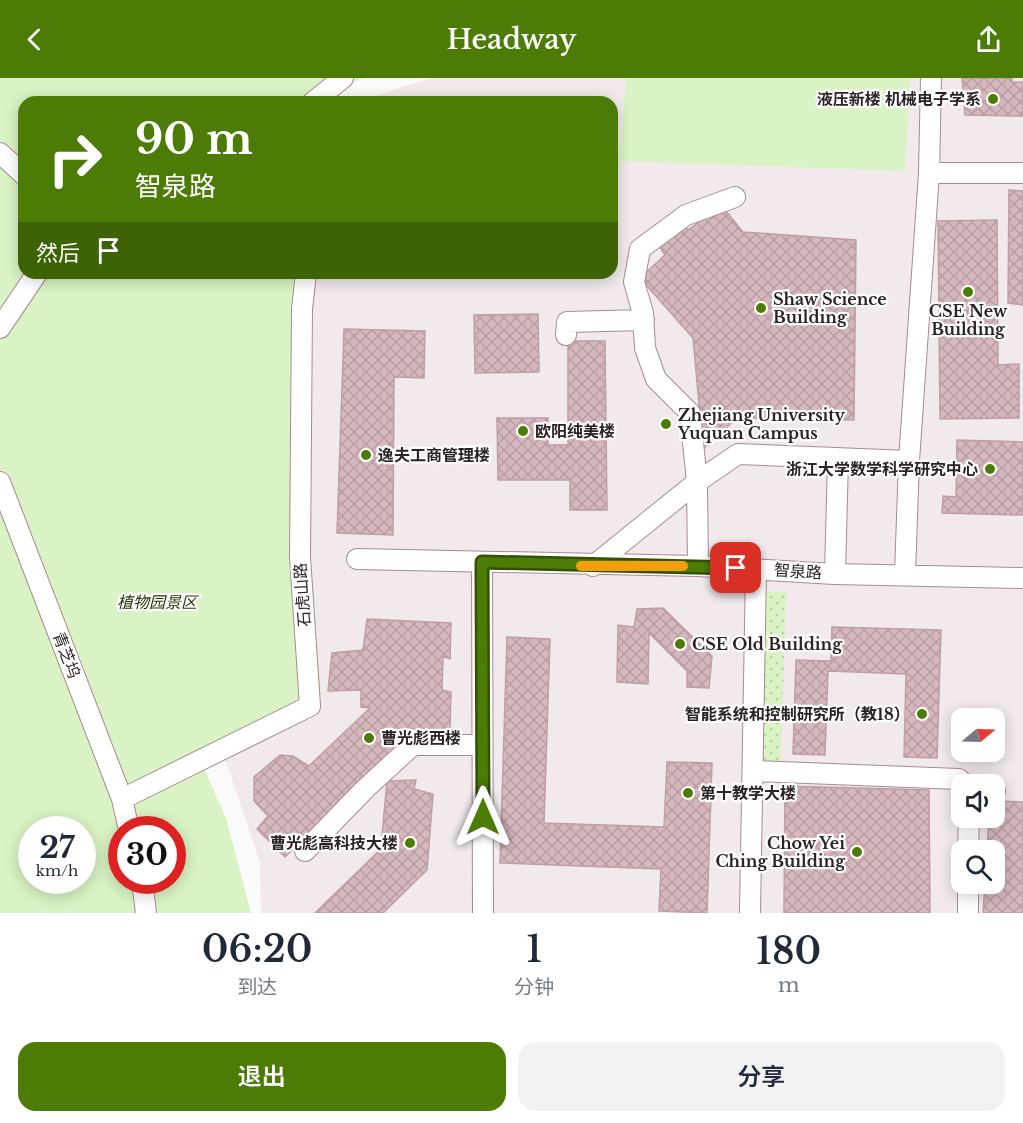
<!DOCTYPE html>
<html lang="zh">
<head>
<meta charset="utf-8">
<style>
	:root { --surface:#fff; --page:#f2f2f3; --text:#1f2937; --muted:#747a83; --accent:#4d7c06 }
	body { margin:0; font-family:"Libre Baskerville","Noto Sans SC",serif; background:var(--page); color:var(--text); height:100vh; display:flex; flex-direction:column; font-size:22px; white-space:nowrap }
	* { box-sizing:border-box; margin:0 }
	p { font-size:20px; color:var(--muted) }
	.icon { flex:none; width:33px; height:33px; fill:none; stroke:currentColor; stroke-width:2; stroke-linecap:round; stroke-linejoin:round }
	.map { position:relative; height:835px; overflow:hidden }
	.drawer { display:flex; flex-direction:column; background:var(--surface); flex:1 }
	.drawer>* { flex:none }
	.hud { position:absolute; left:18px; top:18px; width:600px; height:183px; border-radius:18px; box-shadow:0 3px 15px #0003; background:#4d7c06; color:#fff; overflow:hidden }
	.needle { width:39px; rotate:71deg }
	.controls { position:absolute; left:951px; top:630px; display:grid; gap:12px }
	.controls a { display:grid; place-items:center; width:54px; height:54px; border-radius:12px; background:var(--surface); box-shadow:0 3px 15px #0003; font-size:30px }
	.speed { position:absolute; left:18px; top:738px; display:flex; gap:12px; font-size:30px; font-weight:700; text-align:center }
	.speed>* { display:grid; place-content:center; width:78px; height:78px; border-radius:50%; background:var(--surface); box-shadow:0 3px 15px #0003; line-height:1 }
	.speed small { font-size:15px; font-weight:400 }
	.speed .limit { border:9px solid #d22; background:#fff; color:#111 }
	.pin { position:absolute; display:grid; place-items:center; width:51px; height:51px; color:#fff; margin:-26px; border-radius:12px; box-shadow:0 3px 9px #0006 }
	.me { position:absolute; width:66px; margin:-33px; rotate:0deg; stroke-linejoin:round; filter:drop-shadow(0 0 4px #0008) }
	.turn { display:flex; align-items:center; gap:21px; height:126px; padding:0 18px; font-size:27px }
	.turn .icon { width:78px; height:78px; stroke-width:2.5 }
	.turn b { display:block; font-size:42px; line-height:51px }
	.then { display:flex; align-items:center; height:57px; padding:0 18px; background:#0003; gap:12px; font-size:22px }
	.eta { display:flex; justify-content:space-evenly; align-items:center; height:102px; text-align:center }
	.eta b { font-size:36px; font-weight:600; line-height:42px }
	.button { display:flex; gap:12px; margin-top:auto; padding:12px 18px }
	.button a { flex:1; height:69px; border-radius:18px; background:var(--accent); color:#fff; font-size:24px; font-weight:600; line-height:69px; text-align:center }
	.button a+a { background:var(--page); color:var(--text) }
	header { display:flex; justify-content:space-between; align-items:center; height:78px; padding:0 18px; background:var(--accent); color:#fff; font-size:27px; font-weight:600 }
	.map>svg:first-child { display:block }
	.built { fill:#f1e9eb; fill-rule:evenodd }
	.park { fill:#d9f3c4; fill-rule:evenodd }
	.garden { fill:url(#garden-dots) }
	.building { fill:url(#building-cross-hatch); stroke:#bd9fa6; stroke-width:1.5 }
	.lines { fill:none; stroke-linecap:round; stroke-linejoin:round }
	.minor-casing { stroke:#a88b91; stroke-width:22 }
	.minor { stroke:#fff; stroke-width:20 }
	.route-casing { stroke:#325104; stroke-width:15 }
	.route { stroke:#4d7c06; stroke-width:10 }
	.slow { stroke:#f59e0b; stroke-width:10 }
	.poi-dot { fill:#4d7c06; stroke:#fff; stroke-width:2 }
	.labels { text-anchor:middle; stroke-width:4.5; stroke-linejoin:round; paint-order:stroke }
	.poi-label { font-size:16px; font-weight:bold; fill:#2d2224; stroke:#fff; text-anchor:start }
	.street-label { font-size:16px; fill:#2d2224; stroke:#fff }
	.park-label { font-size:16px; font-style:italic; fill:#1d3400; stroke:#fff }
</style>
</head>
<body>
<header><svg class="icon" aria-label="back" viewBox="0 0 24 24"><path d="M15 5l-7 7 7 7"/></svg>Headway<svg class="icon" aria-label="share" viewBox="0 0 24 24"><path d="M12 15V3M7 8l5-5 5 5M5 13v7h14v-7"/></svg></header>
<div class="map">
<svg width="1023" height="835" viewBox="0 0 1023 835">
	<defs>
		<pattern id="garden-dots" width="8" height="8" patternUnits="userSpaceOnUse" patternTransform="scale(1.5)"><rect width="8" height="8" fill="#d9f3c4"/><path d="M2 2h.1M6 6h.1" fill="none" stroke="#bbd0a8" stroke-width="1.8" stroke-linecap="round"/></pattern>
		<pattern id="building-cross-hatch" width="8" height="8" patternUnits="userSpaceOnUse" patternTransform="scale(1.5)"><rect width="8" height="8" fill="#d6b7be"/><path d="M0 0l8 8M0 8l8-8" fill="none" stroke="#b89da3"/></pattern>
	</defs>
	<rect width="100%" height="100%" fill="#fafafa"/>
	<path class="built" d="M432 0H1023V835H261L260 785 225 681 307 470 312 195H612V24H353ZM962 640H994V674H962ZM962 706H994V740H962ZM962 772H994V806H962Z"/>
	<path class="park" d="M0 0H364L333 11 326 24H24V195H314L304 385 321 620 198 677 226 740 251 835H0ZM32 752H82V802H32ZM122 752H172V802H122Z
		M626 0H910L905 93 619 83Z"/>
	<path class="garden" d="M764 514H786L781 685H758Z"/>
	<path class="building" d="M962 0H1012V4H1023V38L965 37Z
		M1009 112 1023 113V227L1008 225Z
		M721 127 743 154 856 162 854 342 737 340 703 371 693 260 640 200 665 177 656 163 681 143 688 152Z
		M997 142 998 287 1019 286V340L940 341 938 143Z
		M538 236 539 294 475 295 474 237Z
		M344 251 425 253 424 300 394 299 393 457 337 455Z
		M568 263H605L607 432H570V402H498L497 340H548V367H568Z
		M957 362 1023 364V437L942 435 943 418 956 419Z
		M663 530 712 578 709 610 687 609V593L649 555 648 606 617 604 618 547 634 549 637 531Z
		M367 541 451 545 450 581 443 578 442 612 451 614 450 651H400L396 669 285 779 257 751 268 738 254 723V699L280 677 293 678 309 688 370 630 361 629V612L328 613 332 575 363 572Z
		M832 549 941 552 937 680 904 679 906 596 828 593 825 677 793 676 796 582 831 583Z
		M507 559 550 561 544 745 664 749 667 684 712 685 707 835 659 833 661 791 500 785Z
		M416 702 414 711 433 716 427 792 383 835H315L380 772 390 771V759L382 758 387 703Z
		M785 708 929 712 930 835H784Z
		M994 723 1023 724V835H983L985 806H994V772H987L989 740H994Z"/>
	<g class="lines">
		<defs>
			<path id="minor" d="M931 0 929 95H1023
				M313 24 343 0
				M0 75 24 97
				M0 250 37 195
				M566 257 567 244 644 242
				M0 404 122 721 129 752
				M357 481 698 488 835 496 1023 500
				M482 484 483 835
				M593 488 697 404 738 376 909 383
				M698 488 697 404 690 335 656 301 645 270 643 235 634 204 640 171 686 137 735 119
				M835 496 838 381
				M905 496 909 383 929 95
				M753 693 959 701 964 706
				M994 713H995
				M122 721 310 628 300 479 302 231 306 195
				M968 772 969 740
				M305 773 365 711 413 667H482
				M142 802 146 835
				M750 835 756 490
				M968 835V806"/>
		</defs>
		<use href="#minor" class="minor-casing"/>
		<use href="#minor" class="minor"/>
	</g>
	<g class="lines">
		<defs>
			<path id="route" d="M483 739 482 484 736 490"/>
		</defs>
		<use href="#route" class="route-casing"/>
		<use href="#route" class="route"/>
		<path class="slow" d="M581 488H683"/>
	</g>
	<g class="poi-dot">
		<circle cx="993" cy="21" r="6"/>
		<circle cx="968" cy="214" r="6"/>
		<circle cx="761" cy="230" r="6"/>
		<circle cx="666" cy="346" r="6"/>
		<circle cx="523" cy="353" r="6"/>
		<circle cx="366" cy="377" r="6"/>
		<circle cx="990" cy="391" r="6"/>
		<circle cx="680" cy="566" r="6"/>
		<circle cx="922" cy="636" r="6"/>
		<circle cx="369" cy="660" r="6"/>
		<circle cx="688" cy="715" r="6"/>
		<circle cx="410" cy="765" r="6"/>
		<circle cx="857" cy="774" r="6"/>
	</g>
	<g class="labels">
		<g class="poi-label">
			<text x="981" y="27" text-anchor="end">液压新楼 机械电子学系</text>
			<text x="773" y="227">Shaw Science<tspan x="773" dy="18">Building</tspan></text>
			<text x="968" y="239" text-anchor="middle">CSE New<tspan x="968" dy="18">Building</tspan></text>
			<text x="678" y="343">Zhejiang University<tspan x="678" dy="18">Yuquan Campus</tspan></text>
			<text x="535" y="359">欧阳纯美楼</text>
			<text x="378" y="383">逸夫工商管理楼</text>
			<text x="978" y="397" text-anchor="end">浙江大学数学科学研究中心</text>
			<text x="692" y="572">CSE Old Building</text>
			<text x="910" y="642" text-anchor="end">智能系统和控制研究所（教18）</text>
			<text x="381" y="666">曹光彪西楼</text>
			<text x="700" y="721">第十教学大楼</text>
			<text x="398" y="771" text-anchor="end">曹光彪高科技大楼</text>
			<text x="845" y="771" text-anchor="end">Chow Yei<tspan x="845" dy="18">Ching Building</tspan></text>
		</g>
		<g class="street-label">
			<text transform="translate(798 493) rotate(4)" y="6">智泉路</text>
			<text transform="translate(302 517) rotate(-94)" y="6">石虎山路</text>
			<text transform="translate(67 577) rotate(69)" y="6">青芝坞</text>
		</g>
		<g class="park-label">
			<text x="157" y="530">植物园景区</text>
		</g>
	</g>
</svg>
<div class="controls">
<a><svg class="needle" viewBox="-14 -14 28 28"><path d="M0-13l5 13h-10z" fill="#e53935"/><path d="M0 13l5-13h-10z" fill="#747a83"/></svg></a>
<a><svg class="icon" aria-label="sound" viewBox="0 0 24 24"><path d="M4 9h4l5-4v14l-5-4H4zM17 9q2 3 0 6"/></svg></a>
<a><svg class="icon" aria-label="search" viewBox="0 0 24 24"><circle cx="10" cy="10" r="6"/><path d="M15 15l6 6"/></svg></a>
</div>
<div class="speed"><div>27<small>km/h</small></div><div class="limit">30</div></div>
<div class="pin" style="left:736px;top:490px;background:#d93025"><svg class="icon" aria-label="arrive" viewBox="0 0 24 24"><path d="M6 21V4h12l-3 4 3 4H6"/></svg></div>
<svg class="me" style="left:483px;top:739px" viewBox="-20 -20 40 40"><path d="M0-17L14 15 0 8-14 15z" fill="#4d7c06" stroke="#fff" stroke-width="4"/></svg>
<div class="hud">
<div class="turn"><svg class="icon" aria-label="right" viewBox="0 0 24 24"><path d="M7 20v-9h11M14 6l5 5-5 5"/></svg><div><b>90 m</b>智泉路</div></div>
<div class="then">然后<svg class="icon" aria-label="arrive" viewBox="0 0 24 24"><path d="M6 21V4h12l-3 4 3 4H6"/></svg></div>
</div>
</div>
<section class="drawer">
<div class="eta">
<div><b>06:20</b><p>到达</p></div>
<div><b>1</b><p>分钟</p></div>
<div><b>180</b><p>m</p></div>
</div>
<div class="button"><a>退出</a><a>分享</a></div>
</section>
</body>
</html>
